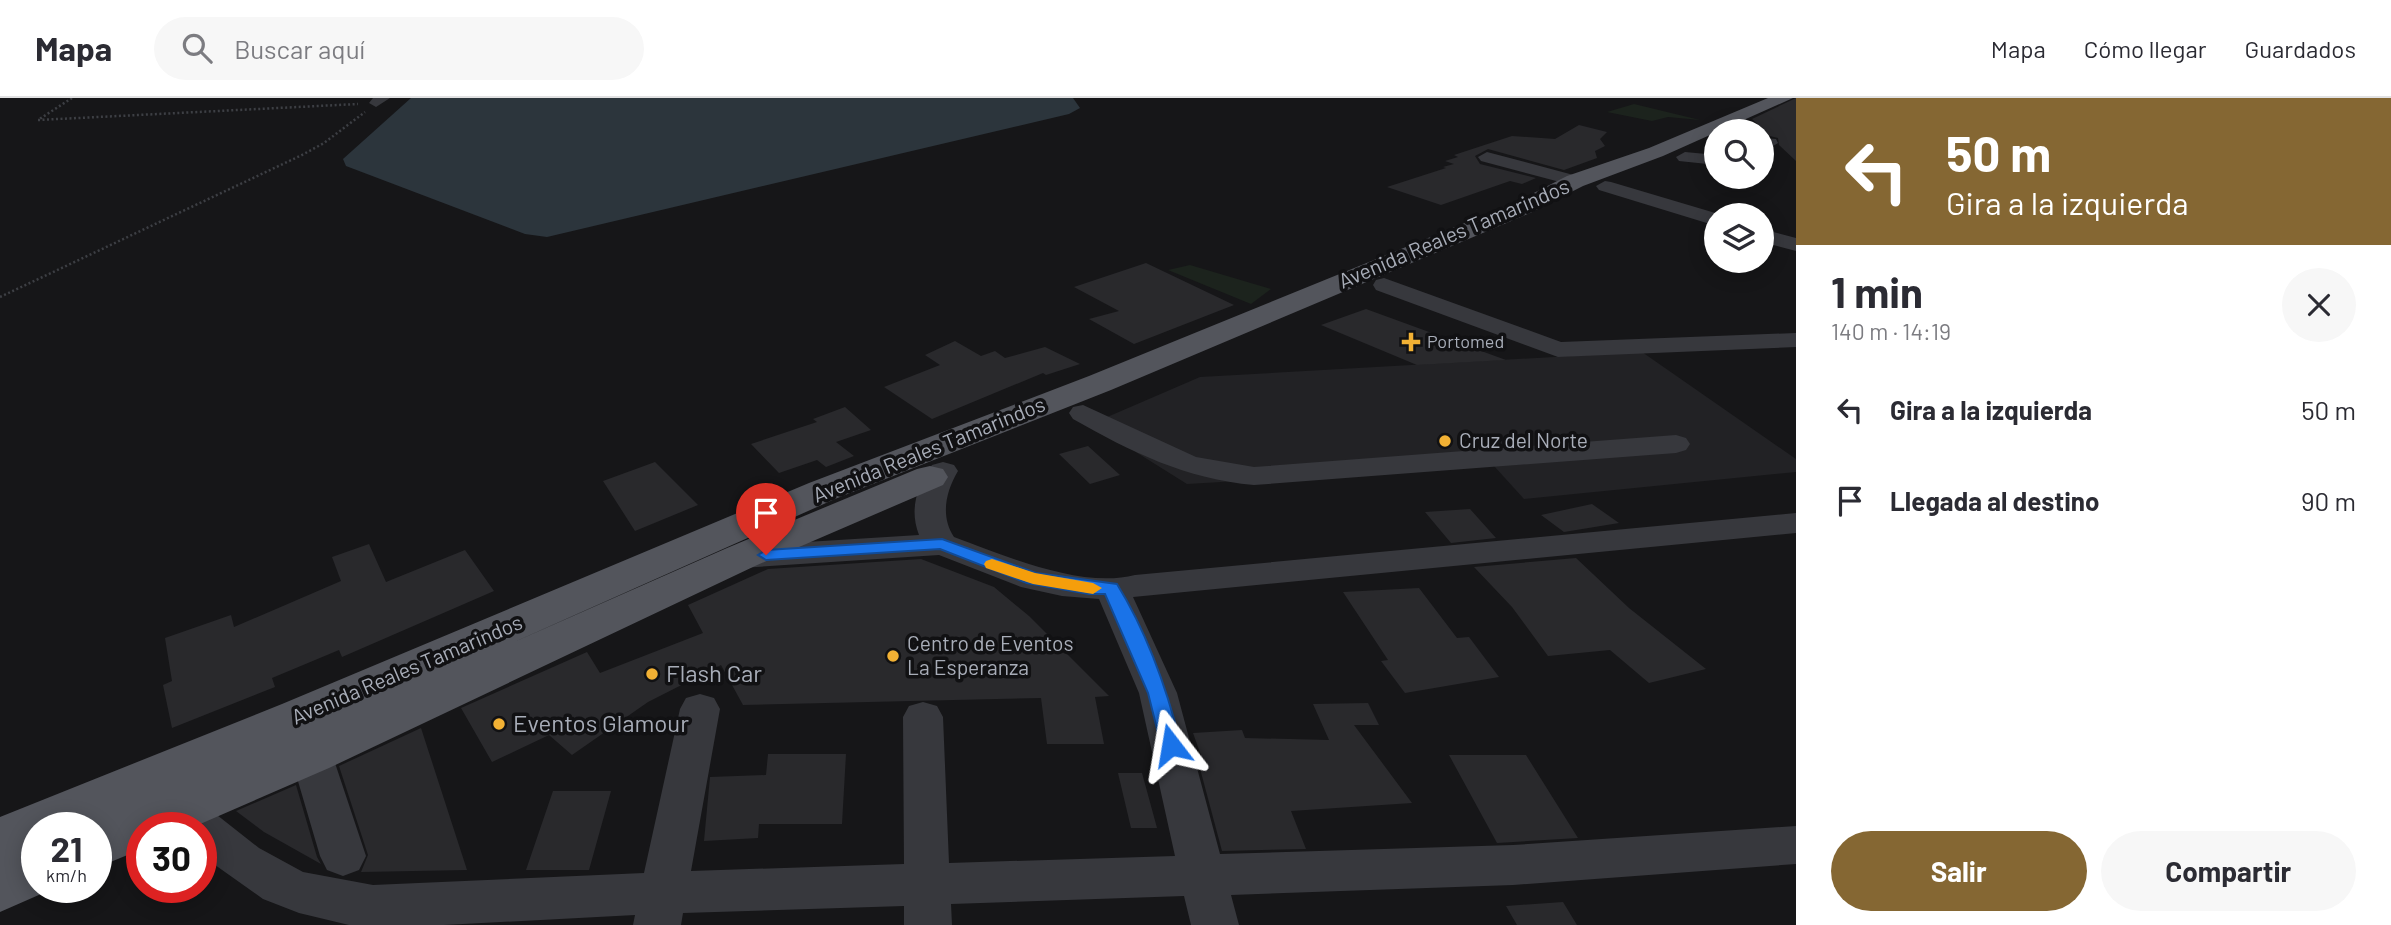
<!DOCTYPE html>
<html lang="es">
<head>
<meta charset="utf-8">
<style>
	:root { --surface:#fff; --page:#f7f7f7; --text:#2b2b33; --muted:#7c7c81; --line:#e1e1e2; --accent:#856733 }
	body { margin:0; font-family:Barlow,sans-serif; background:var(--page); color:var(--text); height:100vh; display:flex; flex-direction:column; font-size:26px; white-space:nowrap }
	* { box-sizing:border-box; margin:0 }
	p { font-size:23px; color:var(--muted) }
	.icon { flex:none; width:38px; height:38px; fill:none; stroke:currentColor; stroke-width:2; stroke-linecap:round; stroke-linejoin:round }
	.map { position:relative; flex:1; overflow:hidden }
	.panel { display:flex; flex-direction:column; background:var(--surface); width:595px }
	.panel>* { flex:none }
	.hud { background:#856733; color:#fff; overflow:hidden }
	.tools { position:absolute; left:1704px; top:21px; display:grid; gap:14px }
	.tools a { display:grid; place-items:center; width:70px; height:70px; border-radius:50%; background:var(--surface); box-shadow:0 4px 18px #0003; font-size:35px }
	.speed { position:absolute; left:21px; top:714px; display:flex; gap:14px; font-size:35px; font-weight:700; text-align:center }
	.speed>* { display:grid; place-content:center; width:91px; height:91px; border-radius:50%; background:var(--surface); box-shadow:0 4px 18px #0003; line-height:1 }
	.speed small { font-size:18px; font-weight:400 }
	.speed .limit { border:10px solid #d22; background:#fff; color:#111 }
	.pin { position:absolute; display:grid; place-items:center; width:60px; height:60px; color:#fff; margin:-72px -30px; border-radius:50% 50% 50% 0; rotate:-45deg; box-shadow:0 0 7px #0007 }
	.pin .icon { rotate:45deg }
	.me { position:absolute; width:77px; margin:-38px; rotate:346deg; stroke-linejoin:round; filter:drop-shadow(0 0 5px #0008) }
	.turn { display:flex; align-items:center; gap:24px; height:147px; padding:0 35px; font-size:32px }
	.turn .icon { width:91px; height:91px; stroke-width:2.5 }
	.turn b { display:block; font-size:49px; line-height:60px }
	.round { display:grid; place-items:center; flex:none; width:74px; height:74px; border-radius:37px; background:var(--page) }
	.headline { display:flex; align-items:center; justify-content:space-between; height:119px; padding:0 35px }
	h1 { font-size:42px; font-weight:700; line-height:52px }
	.cta { display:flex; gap:14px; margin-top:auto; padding:14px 35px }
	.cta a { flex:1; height:80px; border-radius:42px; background:var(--accent); color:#fff; font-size:28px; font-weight:700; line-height:80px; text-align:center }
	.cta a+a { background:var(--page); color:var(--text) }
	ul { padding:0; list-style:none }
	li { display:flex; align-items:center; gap:21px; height:91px; padding:0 35px }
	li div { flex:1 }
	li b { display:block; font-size:26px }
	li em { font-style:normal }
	header { display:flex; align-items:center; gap:42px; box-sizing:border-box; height:98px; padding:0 35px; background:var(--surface); border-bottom:2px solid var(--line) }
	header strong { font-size:33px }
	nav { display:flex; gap:38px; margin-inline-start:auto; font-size:24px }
	.search { width:490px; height:63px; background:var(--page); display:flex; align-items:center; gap:18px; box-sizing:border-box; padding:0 24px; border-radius:38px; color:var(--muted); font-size:26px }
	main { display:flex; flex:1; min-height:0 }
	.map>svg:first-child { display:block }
	.built { fill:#222225 }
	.green { fill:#1c231d }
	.water { fill:#2c353c }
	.building { fill:#29292c }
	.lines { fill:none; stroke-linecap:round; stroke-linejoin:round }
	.path { stroke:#3d3f44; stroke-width:2.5; stroke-dasharray:2 2.5; stroke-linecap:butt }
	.minor { fill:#37383d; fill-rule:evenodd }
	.major { fill:#53555c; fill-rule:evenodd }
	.route { fill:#1a73e8; stroke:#114b97; stroke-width:2 }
	.slow { fill:#f59e0b }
	.poi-dot { fill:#f2b134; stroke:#111113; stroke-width:2.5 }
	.labels { text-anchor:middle; stroke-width:7; stroke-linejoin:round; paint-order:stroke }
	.far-poi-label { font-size:18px; fill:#a8adb8; stroke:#111113; text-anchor:start }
	.street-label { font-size:21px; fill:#a8adb8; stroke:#111113 }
	.poi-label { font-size:21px; fill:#a8adb8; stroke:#111113; text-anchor:start }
	.near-poi-label { font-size:24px; fill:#a8adb8; stroke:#111113; text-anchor:start }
</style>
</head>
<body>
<header>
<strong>Mapa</strong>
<div class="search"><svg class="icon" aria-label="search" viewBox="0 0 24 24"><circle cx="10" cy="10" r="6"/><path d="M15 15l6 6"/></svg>Buscar aquí</div>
<nav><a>Mapa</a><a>Cómo llegar</a><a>Guardados</a></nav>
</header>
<main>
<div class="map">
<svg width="1796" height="827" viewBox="0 0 1796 827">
	<rect width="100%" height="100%" fill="#161618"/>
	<path class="built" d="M1642 254 1796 361V374L1524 401 1494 368 1187 386 1091 326 1200 279Z"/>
	<path class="green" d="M1634 6 1700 22 1668 19 1652 23 1607 14Z
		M1190 167 1271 191 1251 206 1168 172Z"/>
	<path class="water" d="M411 0H1073L1080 10 1069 16 547 139 525 136 346 68 343 61Z"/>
	<path class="building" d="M1796 0V63L1779 47 1778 40 1770 38 1752 21Z
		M1579 27 1607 34 1600 41 1605 48 1595 53 1597 60 1564 72 1488 51 1475 58 1480 66 1536 80 1522 86 1510 83 1441 107 1387 89 1446 70 1443 69 1454 66 1445 63 1458 59 1454 57 1512 38 1555 41Z
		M1146 165 1234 207 1134 246 1089 221 1119 213 1074 189Z
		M1366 211 1506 262 1417 267 1321 227Z
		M955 243 981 258 995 253 1005 260 1045 249 1080 266 1046 277 1043 275 932 321 884 289 940 267 925 257Z
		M845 309 871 332 836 344 854 358 826 369 817 362 779 375 751 346 817 324 813 321Z
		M1088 348 1120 377 1090 386 1059 356Z
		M655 364 698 407 635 433 603 383Z
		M1592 406 1619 425 1564 434 1541 417Z
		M1470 411 1496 440 1451 445 1425 414Z
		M369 446 386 484 465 452 494 493 342 559 339 552 272 580 275 589 172 630 163 587 172 583 165 540 231 517 234 529 341 483 332 459Z
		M1576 460 1629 510 1706 571 1649 585 1610 552 1548 558 1512 509 1474 469Z
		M921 461 994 489 1029 518 1109 598 1095 599 1104 646H1047L1041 600 743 607 721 567 648 604 572 657 549 637 492 664 461 610 587 554 600 575 703 535 688 507 768 471Z
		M1419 490 1457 540 1469 539 1499 579 1405 595 1381 563 1388 562 1343 494Z
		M1368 605 1379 627H1354L1412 705 1291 713 1306 751 1222 753 1198 663H1203L1193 635 1242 632 1245 640 1329 642 1313 606Z
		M421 630 467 772 361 774 368 757 339 668Z
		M768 656H846L842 726H759L758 740 704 743 710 679 766 677Z
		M1449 657H1526L1578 740 1497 745Z
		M1118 675H1142L1157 730H1131Z
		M296 687 317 759 321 766 264 734 236 713Z
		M553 693H611L589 772H526Z
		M1563 804 1577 827H1517L1506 808Z"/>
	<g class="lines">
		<path class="path" d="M72 0 38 22 358 6
			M0 199 302 57 324 45 365 14"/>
		<path class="minor" d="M373 0H390L376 9 369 5Z
			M1762 40 1776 41 1778 45 1762 55Z
			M1487 54 1581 79 1584 83 1575 88 1481 63 1478 59Z
			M1685 54 1717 57V67L1679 63 1676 59Z
			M1605 83 1611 84 1722 117H1717V128L1710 126 1599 92 1596 88Z
			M1762 131 1796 140V153L1762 144Z
			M1384 180 1561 244 1796 235V249L1558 259 1376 192 1373 187 1376 182Z
			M1083 307 1196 359 1254 369 1676 337 1686 340 1690 346 1686 352 1676 355 1254 387C1186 381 1131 354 1073 321L1069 315 1073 309Z
			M943 364 954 367 958 373C946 393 940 418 954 439 1006 458 1081 491 1135 477L1796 415V435L1133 499 1177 595 1220 756 1513 747 1796 728V766L1513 787 1231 797 1239 827H1191L1184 798 951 806 952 827H904V808L683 815 681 827H633L635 817 444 827H349L299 815 263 801 201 757V730H179L185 717 201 711 217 717 259 750 303 774 373 787 644 775 680 611 686 600 700 596 714 600 720 611 691 773 904 766 903 619 909 608 923 604 937 608 943 619 949 765 1175 758 1139 595 1099 501 1062 498 1021 489 939 457 741 470 729 467 724 459 729 451 741 448 919 437C909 411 917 389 932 367Z
			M311 640 326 644 332 656 366 758 359 772 343 778 327 772 320 758 290 656 296 644Z"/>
		<path class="major" d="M1768 0H1793L1663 58 1583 88 1530 115 1111 292 835 401 503 549 727 450 917 371 930 368 943 371 948 379 943 387 755 468 329 670 191 730H142V751L96 770V730H37V789H57L0 814V719L282 606 809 385 1089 278 1514 105 1567 78 1649 50Z"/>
	</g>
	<path class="route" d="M942 441 1036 475 1117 486C1148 536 1167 591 1181 647L1178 653H1164L1161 647 1148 595 1105 496H1089L1027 485 940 451 766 462 758 457 766 452Z"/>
	<path class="slow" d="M992 461 1035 475 1093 485 1102 490 1093 496 1033 486 986 470 984 466 986 463Z"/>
	<g class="poi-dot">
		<path d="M1407.5 233.5h7v7h7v7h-7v7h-7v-7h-7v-7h7z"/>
		<circle cx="1445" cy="343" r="7"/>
		<circle cx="893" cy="558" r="7"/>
		<circle cx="652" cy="576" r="7"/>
		<circle cx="499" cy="626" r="7"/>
	</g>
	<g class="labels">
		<g class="far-poi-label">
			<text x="1427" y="250">Portomed</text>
		</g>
		<g class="street-label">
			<text transform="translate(1454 136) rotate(-23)" y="7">Avenida Reales Tamarindos</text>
			<text transform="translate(929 352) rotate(-22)" y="7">Avenida Reales Tamarindos</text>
			<text transform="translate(407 572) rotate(-23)" y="7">Avenida Reales Tamarindos</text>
		</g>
		<g class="poi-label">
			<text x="1459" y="350">Cruz del Norte</text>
			<text x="907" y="553">Centro de Eventos<tspan x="907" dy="24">La Esperanza</tspan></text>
		</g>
		<g class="near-poi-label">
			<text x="666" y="584">Flash Car</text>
			<text x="513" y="634">Eventos Glamour</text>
		</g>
	</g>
</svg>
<div class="tools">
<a><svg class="icon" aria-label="search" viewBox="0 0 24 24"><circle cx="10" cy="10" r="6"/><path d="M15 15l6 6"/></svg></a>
<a><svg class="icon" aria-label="layers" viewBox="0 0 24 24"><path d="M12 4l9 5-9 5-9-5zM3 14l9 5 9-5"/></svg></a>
</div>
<div class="speed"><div>21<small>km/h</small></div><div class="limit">30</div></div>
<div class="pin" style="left:766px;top:457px;background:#d93025"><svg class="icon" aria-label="arrive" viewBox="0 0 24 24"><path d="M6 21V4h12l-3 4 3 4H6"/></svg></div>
<svg class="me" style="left:1171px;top:647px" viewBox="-20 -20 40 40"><path d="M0-17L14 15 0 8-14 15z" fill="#1a73e8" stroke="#fff" stroke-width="4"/></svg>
</div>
<section class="panel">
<div class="hud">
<div class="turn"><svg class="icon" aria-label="left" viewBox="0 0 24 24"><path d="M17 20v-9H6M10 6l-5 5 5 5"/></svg><div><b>50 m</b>Gira a la izquierda</div></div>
</div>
<div class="headline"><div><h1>1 min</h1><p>140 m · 14:19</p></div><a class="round"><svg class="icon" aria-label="close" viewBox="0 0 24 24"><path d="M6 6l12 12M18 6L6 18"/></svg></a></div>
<ul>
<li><svg class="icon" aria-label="left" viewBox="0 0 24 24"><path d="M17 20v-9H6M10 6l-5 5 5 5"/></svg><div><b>Gira a la izquierda</b></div><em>50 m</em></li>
<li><svg class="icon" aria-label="arrive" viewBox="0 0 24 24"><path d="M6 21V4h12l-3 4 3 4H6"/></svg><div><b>Llegada al destino</b></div><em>90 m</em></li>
</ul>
<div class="cta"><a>Salir</a><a>Compartir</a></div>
</section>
</main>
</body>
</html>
